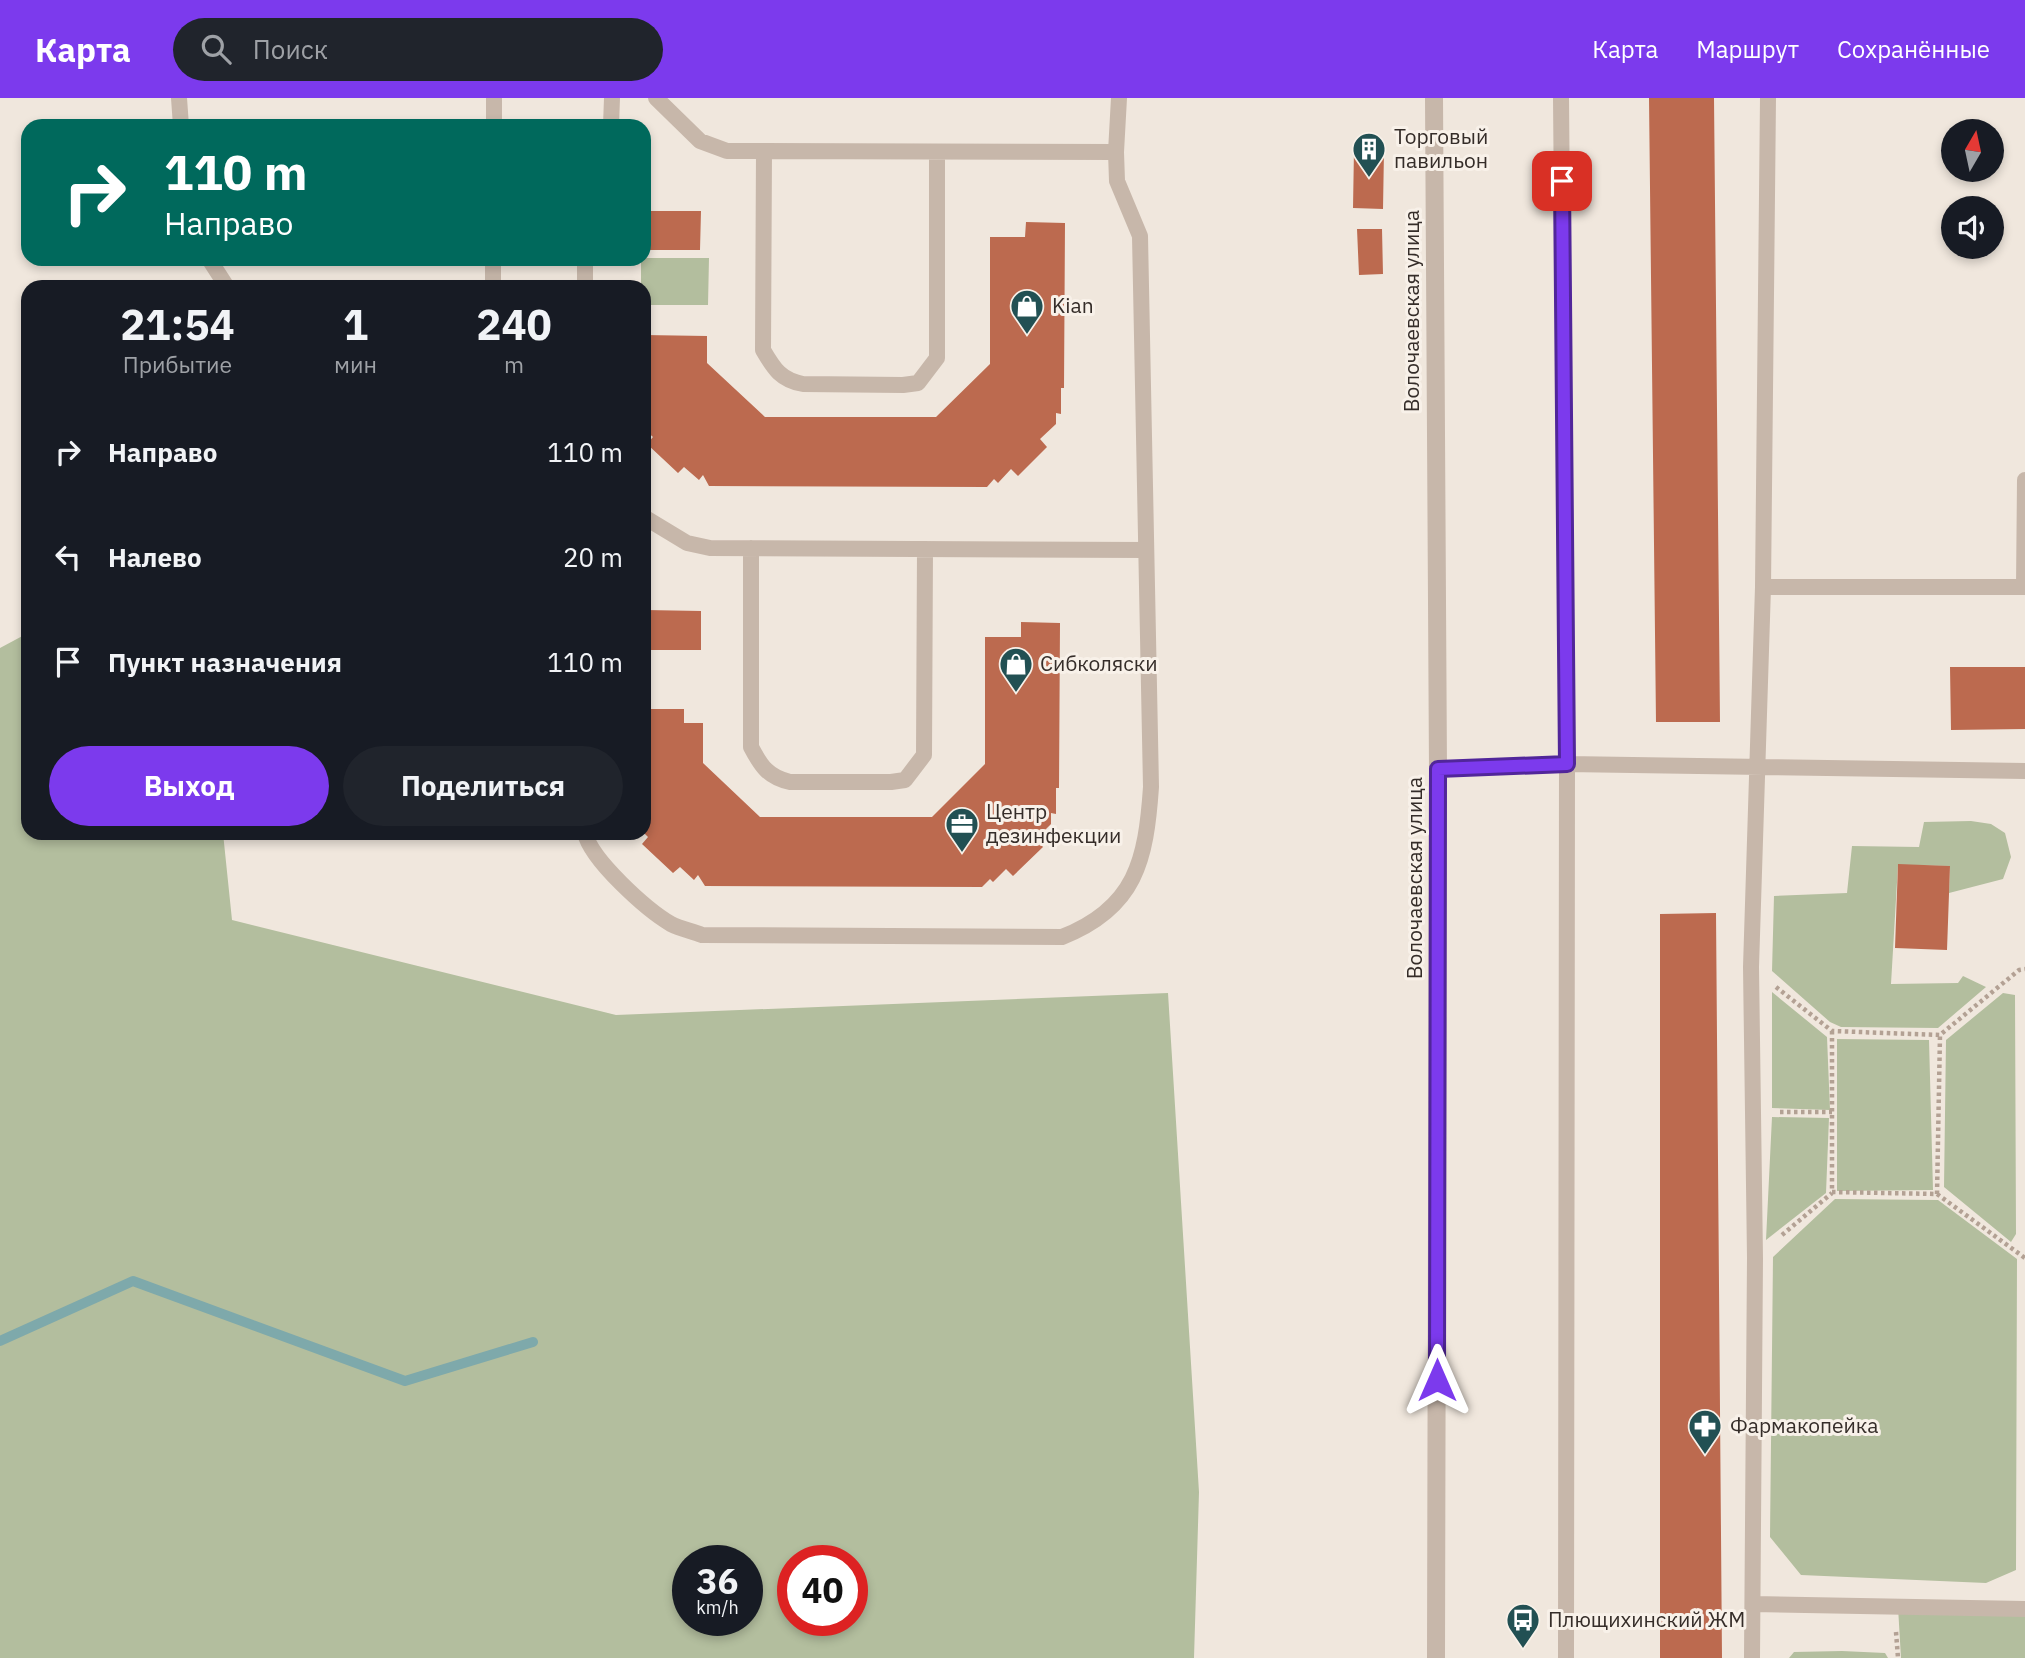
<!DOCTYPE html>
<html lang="ru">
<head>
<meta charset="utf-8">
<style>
	:root { --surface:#171b24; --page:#20242c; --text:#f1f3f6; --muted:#9ea1a6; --accent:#7c3aed }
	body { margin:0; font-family:"IBM Plex Sans",sans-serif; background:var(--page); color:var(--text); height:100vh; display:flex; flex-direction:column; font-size:26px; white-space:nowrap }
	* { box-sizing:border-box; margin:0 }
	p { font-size:23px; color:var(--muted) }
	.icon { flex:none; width:38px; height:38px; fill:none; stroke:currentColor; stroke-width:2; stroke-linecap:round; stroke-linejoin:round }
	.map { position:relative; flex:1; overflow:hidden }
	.side { position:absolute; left:21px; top:182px; width:630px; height:560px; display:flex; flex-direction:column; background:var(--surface); border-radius:21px; box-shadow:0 4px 10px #0003 }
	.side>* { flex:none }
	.banner { position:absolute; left:21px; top:21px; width:630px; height:147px; border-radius:21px; box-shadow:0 4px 10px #0003; background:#00695c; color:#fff; overflow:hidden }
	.needle { width:46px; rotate:9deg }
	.controls { position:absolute; left:1941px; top:21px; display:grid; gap:14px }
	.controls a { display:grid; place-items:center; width:63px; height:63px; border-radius:50%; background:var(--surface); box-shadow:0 4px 10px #0003; font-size:35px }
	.speed { position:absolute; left:672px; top:1447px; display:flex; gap:14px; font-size:35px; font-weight:700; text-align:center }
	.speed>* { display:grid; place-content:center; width:91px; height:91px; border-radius:50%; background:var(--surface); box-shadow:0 4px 10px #0003; line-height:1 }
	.speed small { font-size:18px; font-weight:400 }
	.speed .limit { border:10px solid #d22; background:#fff; color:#111 }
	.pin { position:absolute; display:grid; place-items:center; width:60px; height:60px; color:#fff; margin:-30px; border-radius:14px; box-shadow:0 4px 10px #0006 }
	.me { position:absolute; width:77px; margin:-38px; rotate:0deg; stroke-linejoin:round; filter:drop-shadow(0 0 5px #0008) }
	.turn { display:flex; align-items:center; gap:24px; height:147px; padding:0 28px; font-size:32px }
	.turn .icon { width:91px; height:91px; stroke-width:2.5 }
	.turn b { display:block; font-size:49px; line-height:60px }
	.eta { display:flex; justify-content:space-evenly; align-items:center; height:119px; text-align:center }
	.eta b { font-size:42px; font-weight:700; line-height:49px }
	.button { display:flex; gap:14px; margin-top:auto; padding:14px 28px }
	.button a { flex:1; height:80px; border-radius:42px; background:var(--accent); color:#fff; font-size:28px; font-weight:700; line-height:80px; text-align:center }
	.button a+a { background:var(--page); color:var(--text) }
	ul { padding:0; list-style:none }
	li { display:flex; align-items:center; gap:21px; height:105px; padding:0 28px }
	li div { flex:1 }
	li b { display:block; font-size:26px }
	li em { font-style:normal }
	header { display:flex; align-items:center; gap:42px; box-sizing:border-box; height:98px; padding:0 35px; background:var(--accent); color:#fff }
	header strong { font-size:33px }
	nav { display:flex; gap:38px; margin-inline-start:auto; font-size:24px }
	.search { width:490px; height:63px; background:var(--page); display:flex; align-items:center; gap:18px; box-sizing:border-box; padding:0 24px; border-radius:38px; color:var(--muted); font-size:26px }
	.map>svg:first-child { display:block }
	.green { fill:#b3be9e; fill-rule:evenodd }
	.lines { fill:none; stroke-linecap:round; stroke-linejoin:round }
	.stream { stroke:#7ea9ab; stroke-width:10 }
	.building { fill:#bc6a4f }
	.path { stroke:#b3a194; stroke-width:4.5; stroke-dasharray:3.5 3.5; stroke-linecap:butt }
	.service { stroke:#c7b7aa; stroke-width:16 }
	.tertiary { stroke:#c7b7aa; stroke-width:18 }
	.route-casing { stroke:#51269a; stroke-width:18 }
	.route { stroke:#7c3aed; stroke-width:12 }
	.labels { text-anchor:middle; stroke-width:6; stroke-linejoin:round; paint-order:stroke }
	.poi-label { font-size:21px; fill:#352d29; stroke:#f8f1e9; text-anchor:start }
	.street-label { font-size:21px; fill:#352d29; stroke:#f8f1e9 }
</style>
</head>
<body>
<header>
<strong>Карта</strong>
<div class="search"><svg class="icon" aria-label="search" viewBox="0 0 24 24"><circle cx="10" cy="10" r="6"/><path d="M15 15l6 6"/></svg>Поиск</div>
<nav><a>Карта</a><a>Маршрут</a><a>Сохранённые</a></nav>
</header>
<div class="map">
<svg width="2025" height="1560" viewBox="0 0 2025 1560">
	<rect width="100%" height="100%" fill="#f0e7dd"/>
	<path class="green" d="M644 160H709L708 207H644V189H641V161Z
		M28 535V735H223L232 822 616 917 1168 895 1199 1394 1194 1560H0V550ZM688 1463H747V1522H688ZM793 1463H852V1522H793Z
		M1971 723 1991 726 2005 735 2011 759 2003 781 1949 795 1950 768 1898 767 1891 886 1958 885 1963 878 1986 889 1938 930 1841 929 1830 924 1772 873 1774 798 1847 795 1852 748 1919 749 1924 724Z
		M1772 894 1827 939 1830 1012 1772 1010Z
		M2003 895 2015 897 2016 1136 2011 1144 1944 1089 1946 942Z
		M1837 941 1929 942 1933 1092 1837 1093Z
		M1772 1019 1829 1020 1826 1095 1766 1142Z
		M1835 1101 1938 1102 2017 1161 2016 1472 1986 1485 1801 1477 1770 1439 1773 1159Z
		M1898 1509 2025 1511V1560H1901Z
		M1842 1553 1885 1555 1888 1560H1789L1794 1554Z"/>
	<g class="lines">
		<path class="stream" d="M0 1243 133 1183 405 1283 533 1244"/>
	</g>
	<path class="building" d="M1649 0H1714L1720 624H1656Z
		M1354 51 1384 52 1383 111 1353 110Z
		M644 113H701L700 152H644Z
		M1026 124 1065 125 1064 290H1061V316L1056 315V326L1040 341 1047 349 1018 378 1011 371 998 385 994 381 987 389 709 388 703 377 699 382 684 369 678 375 647 346 653 339 644 331V237L707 238V265L765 319H936L990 266V139H1025Z
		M1357 131H1382L1383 176 1359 177Z
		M645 512 701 513V552H644Z
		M1021 524 1060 525 1059 690H1056V716L1051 715V726L1036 741 1043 749 1013 778 1006 771 993 784 990 781 982 789 705 788 698 777 694 782 680 769 673 775 642 746 648 739 644 735V625H647V611H684V625H703V665L760 719H932L985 666V539H1021Z
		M1950 569H2025V631L1951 632Z
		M1898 766 1950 768 1947 852 1895 850Z
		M1716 815 1722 1560H1660V816Z"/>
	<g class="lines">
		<path class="path" d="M1776 889 1832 933 1940 937 2019 872 2025 871
			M1832 933V1094L1937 1096 2025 1160
			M1780 1014H1832
			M1937 1096 1940 937
			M1782 1137 1832 1095
			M1896 1534 1898 1560"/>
		<path class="service" d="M179 0 181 28
			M656 0 700 43 727 53 1116 54 1119 0
			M1561 0 1567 666 1566 1560
			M494 28V0
			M611 28 612 0
			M764 53 763 252C774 271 781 282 803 286L903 287 918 285 937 260V54
			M209 161 227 189
			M493 189V161
			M585 189V161
			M644 419 687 445 710 450 1146 452
			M751 450V649C761 668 768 679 790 684H891L905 682 924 657 925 451
			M1763 489H2024L2025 382
			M1438 671 1567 666 2025 673
			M585 735C591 762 647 812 671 826 681 831 692 833 702 837L1062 839C1136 810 1146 762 1151 689L1140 138 1117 83 1116 54
			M1753 1506 2025 1511
			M1752 1560 1755 1160 1751 869 1763 489 1768 0"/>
		<path class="tertiary" d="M1434 0 1438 671 1436 1560"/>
	</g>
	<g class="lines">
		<defs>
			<path id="route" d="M1437 1282 1438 671 1567 666 1562 83"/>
		</defs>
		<use href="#route" class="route-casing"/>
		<use href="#route" class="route"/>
	</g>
	<defs>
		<symbol id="building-pin" viewBox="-11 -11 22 30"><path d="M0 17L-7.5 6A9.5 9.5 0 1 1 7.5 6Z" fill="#225053" stroke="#f8f1e9"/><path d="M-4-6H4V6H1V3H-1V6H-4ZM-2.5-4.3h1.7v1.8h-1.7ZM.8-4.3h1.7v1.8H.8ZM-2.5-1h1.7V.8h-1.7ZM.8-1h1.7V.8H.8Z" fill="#fff"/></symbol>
		<symbol id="shop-pin" viewBox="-11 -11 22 30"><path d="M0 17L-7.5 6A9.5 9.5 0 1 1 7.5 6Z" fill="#225053" stroke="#f8f1e9"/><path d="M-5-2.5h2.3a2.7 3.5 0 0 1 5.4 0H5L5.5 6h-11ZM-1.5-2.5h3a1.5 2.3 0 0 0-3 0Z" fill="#fff"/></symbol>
		<symbol id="office-pin" viewBox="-11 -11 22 30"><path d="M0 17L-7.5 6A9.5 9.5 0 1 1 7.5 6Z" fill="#225053" stroke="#f8f1e9"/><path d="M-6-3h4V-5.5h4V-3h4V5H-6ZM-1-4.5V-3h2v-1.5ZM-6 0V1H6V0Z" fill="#fff"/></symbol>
		<symbol id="pharmacy-pin" viewBox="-11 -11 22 30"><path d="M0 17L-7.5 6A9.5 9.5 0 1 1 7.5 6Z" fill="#225053" stroke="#f8f1e9"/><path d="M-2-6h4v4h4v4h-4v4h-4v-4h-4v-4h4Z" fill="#fff"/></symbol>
		<symbol id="bus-pin" viewBox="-11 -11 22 30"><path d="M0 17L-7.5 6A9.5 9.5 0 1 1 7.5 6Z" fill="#225053" stroke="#f8f1e9"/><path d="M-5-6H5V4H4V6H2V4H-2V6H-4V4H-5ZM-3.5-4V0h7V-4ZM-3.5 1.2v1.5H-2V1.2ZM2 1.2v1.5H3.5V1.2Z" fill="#fff"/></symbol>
	</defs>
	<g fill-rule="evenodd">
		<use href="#building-pin" x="1350" y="32" width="38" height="52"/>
		<use href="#shop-pin" x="1008" y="189" width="38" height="52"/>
		<use href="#shop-pin" x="997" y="547" width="38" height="52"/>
		<use href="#office-pin" x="943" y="707" width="38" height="52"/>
		<use href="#pharmacy-pin" x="1686" y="1309" width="38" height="52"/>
		<use href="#bus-pin" x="1504" y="1503" width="38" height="52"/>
	</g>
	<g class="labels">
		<g class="poi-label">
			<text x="1394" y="46">Торговый<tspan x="1394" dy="24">павильон</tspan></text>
			<text x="1052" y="215">Kian</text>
			<text x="1040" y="573">Сибколяски</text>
			<text x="986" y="721">Центр<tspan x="986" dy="24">дезинфекции</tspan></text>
			<text x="1730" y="1335">Фармакопейка</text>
			<text x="1548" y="1529">Плющихинский ЖМ</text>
		</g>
		<g class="street-label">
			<text transform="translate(1412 213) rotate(-90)" y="7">Волочаевская улица</text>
			<text transform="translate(1415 780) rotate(-90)" y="7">Волочаевская улица</text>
		</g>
	</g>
</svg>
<div class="controls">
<a><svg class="needle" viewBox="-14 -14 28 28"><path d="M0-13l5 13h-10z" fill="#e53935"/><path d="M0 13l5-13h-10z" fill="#9ea1a6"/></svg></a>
<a><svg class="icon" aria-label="sound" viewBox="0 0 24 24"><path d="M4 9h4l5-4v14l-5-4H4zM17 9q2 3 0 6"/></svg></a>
</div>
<div class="speed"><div>36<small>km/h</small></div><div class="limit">40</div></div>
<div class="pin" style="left:1562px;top:83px;background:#d93025"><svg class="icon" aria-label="arrive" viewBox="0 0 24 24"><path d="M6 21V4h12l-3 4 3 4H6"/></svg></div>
<svg class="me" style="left:1437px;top:1282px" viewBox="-20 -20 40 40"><path d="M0-17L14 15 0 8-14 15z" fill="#7c3aed" stroke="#fff" stroke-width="4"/></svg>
<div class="banner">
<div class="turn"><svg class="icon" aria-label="right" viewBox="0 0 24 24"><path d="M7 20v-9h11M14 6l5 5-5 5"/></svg><div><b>110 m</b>Направо</div></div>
</div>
<section class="side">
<div class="eta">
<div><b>21:54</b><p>Прибытие</p></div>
<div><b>1</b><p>мин</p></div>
<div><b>240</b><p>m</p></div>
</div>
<ul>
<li><svg class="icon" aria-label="right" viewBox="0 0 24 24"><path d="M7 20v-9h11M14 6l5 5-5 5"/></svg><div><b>Направо</b></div><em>110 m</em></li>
<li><svg class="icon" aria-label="left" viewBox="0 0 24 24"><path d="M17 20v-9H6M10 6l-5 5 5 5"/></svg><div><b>Налево</b></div><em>20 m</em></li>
<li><svg class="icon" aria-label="arrive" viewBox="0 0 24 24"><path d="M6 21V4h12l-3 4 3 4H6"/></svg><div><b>Пункт назначения</b></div><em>110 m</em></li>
</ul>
<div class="button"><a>Выход</a><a>Поделиться</a></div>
</section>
</div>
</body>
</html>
